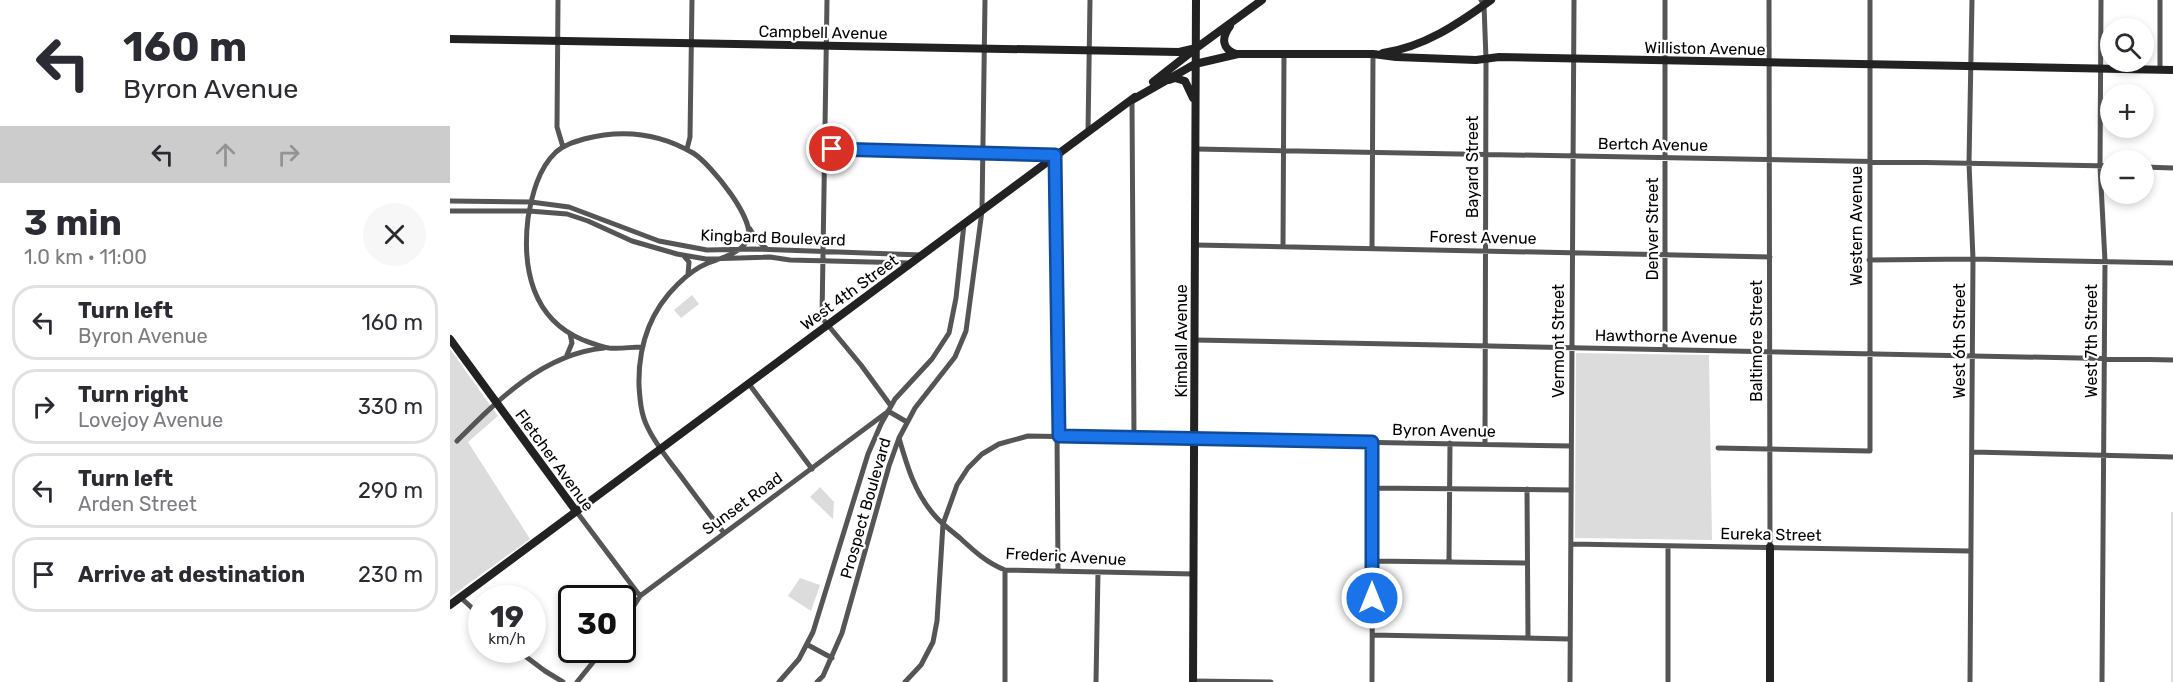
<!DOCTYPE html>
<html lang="en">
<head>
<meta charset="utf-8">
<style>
	:root { --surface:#fff; --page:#f7f7f7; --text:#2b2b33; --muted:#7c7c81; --line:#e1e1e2 }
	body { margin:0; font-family:Rubik,sans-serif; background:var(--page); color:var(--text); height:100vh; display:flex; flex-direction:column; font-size:22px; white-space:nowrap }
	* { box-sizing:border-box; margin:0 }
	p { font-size:20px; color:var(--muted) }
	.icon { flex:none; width:33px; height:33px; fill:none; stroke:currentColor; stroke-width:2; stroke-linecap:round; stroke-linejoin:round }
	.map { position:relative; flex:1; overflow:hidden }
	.side { display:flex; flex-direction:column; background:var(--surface); width:450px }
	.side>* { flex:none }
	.hud { background:#fff; color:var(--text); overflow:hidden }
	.tools { position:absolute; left:1650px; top:18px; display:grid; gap:12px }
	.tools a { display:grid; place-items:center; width:54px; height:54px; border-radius:50%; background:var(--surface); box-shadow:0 3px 9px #0003; font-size:30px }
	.speed { position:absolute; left:18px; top:585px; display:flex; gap:12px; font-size:30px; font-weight:700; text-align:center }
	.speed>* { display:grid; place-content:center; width:78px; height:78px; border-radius:50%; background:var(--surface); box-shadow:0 3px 9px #0003; line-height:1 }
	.speed small { font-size:15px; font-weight:400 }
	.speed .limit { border:3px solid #111; border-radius:9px; background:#fff; color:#111 }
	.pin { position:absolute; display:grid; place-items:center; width:51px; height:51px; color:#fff; margin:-26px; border:3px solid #fff; border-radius:50%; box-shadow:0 2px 6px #0007 }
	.me { position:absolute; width:66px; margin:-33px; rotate:0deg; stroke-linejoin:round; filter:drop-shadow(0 0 4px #0008) }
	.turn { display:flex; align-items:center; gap:21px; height:126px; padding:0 24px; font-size:27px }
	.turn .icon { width:78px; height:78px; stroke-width:2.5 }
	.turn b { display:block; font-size:42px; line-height:51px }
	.lanes { display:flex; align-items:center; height:57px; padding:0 24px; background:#0003; justify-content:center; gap:30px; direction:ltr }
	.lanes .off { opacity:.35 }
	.round { display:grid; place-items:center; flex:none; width:63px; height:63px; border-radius:32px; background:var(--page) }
	.head { display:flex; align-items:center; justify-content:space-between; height:102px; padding:0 24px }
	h1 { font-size:36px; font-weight:700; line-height:45px }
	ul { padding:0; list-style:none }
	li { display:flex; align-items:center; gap:18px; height:75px; margin:0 12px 9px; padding:0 12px; border:3px solid var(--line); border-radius:24px }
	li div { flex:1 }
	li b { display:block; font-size:22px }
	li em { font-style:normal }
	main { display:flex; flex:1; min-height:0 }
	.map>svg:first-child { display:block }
	.green { fill:#dcdcdc }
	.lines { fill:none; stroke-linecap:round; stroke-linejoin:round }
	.street { stroke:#555; stroke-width:5 }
	.secondary { stroke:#222; stroke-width:8 }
	.route-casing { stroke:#114b97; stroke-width:15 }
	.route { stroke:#1a73e8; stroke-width:10 }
	.labels { text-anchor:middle; stroke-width:4.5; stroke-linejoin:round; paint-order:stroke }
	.street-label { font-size:16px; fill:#000; stroke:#fff }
</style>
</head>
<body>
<main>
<section class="side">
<div class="hud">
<div class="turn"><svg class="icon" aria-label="left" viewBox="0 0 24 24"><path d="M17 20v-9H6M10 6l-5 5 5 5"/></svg><div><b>160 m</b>Byron Avenue</div></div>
<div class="lanes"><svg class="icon" aria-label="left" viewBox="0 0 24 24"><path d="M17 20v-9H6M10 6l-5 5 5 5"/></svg><svg class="icon off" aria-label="ahead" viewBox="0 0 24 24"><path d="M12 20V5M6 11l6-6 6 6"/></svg><svg class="icon off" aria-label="right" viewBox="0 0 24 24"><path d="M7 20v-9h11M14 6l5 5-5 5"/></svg></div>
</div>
<div class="head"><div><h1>3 min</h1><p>1.0 km · 11:00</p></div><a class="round"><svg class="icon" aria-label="close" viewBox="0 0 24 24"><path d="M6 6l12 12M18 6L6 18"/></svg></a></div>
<ul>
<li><svg class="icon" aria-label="left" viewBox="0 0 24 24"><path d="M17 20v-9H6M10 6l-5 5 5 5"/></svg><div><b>Turn left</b><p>Byron Avenue</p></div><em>160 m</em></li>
<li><svg class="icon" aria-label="right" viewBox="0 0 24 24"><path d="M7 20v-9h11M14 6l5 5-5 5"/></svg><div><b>Turn right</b><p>Lovejoy Avenue</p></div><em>330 m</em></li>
<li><svg class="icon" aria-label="left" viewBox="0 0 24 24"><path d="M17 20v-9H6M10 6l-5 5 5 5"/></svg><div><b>Turn left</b><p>Arden Street</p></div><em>290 m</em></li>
<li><svg class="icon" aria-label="arrive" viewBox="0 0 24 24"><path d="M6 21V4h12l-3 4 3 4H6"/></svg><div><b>Arrive at destination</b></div><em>230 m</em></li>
</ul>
</section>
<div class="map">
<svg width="1723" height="682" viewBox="0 0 1723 682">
	<rect width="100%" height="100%" fill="#fff"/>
	<path class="green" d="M242 295 249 304 231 318 224 310Z
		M0 349 48 416 18 442 80 539 0 597Z
		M1126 353 1259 355 1262 540 1125 538Z
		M370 487 384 502 383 519 360 497Z
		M1721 512H1723V682H1721Z
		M350 578 370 585 361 611 338 596Z"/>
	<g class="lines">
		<path class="street" d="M108 0 107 127 113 147
			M377 0 372 318 411 365 441 406
			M1031 0 1034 5 1036 59 1035 444
			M1215 0V349
			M1319 0 1320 547
			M1651 0 1650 166 1655 261 1652 682
			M1710 70V0
			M682 100 684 437
			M638 132 640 0
			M237 149 240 137 242 0
			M374 149 605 155 608 570
			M746 149 1660 166
			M1694 167 1723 168
			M0 201 81 202 119 207 209 241 257 250 304 249 471 255
			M0 211H79L117 214 138 221 182 241 227 254 256 259 320 257 340 260 461 263
			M300 229 307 240 317 249
			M745 245 1320 257
			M833 247 834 53
			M922 248 923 54
			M234 256 239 262 238 275
			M1419 260 1523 259 1723 263
			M745 340 1723 360
			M191 347C181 347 170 349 159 348 151 347 141 343 133 340 82 319 72 268 78 218 82 195 88 169 106 152 114 145 124 142 134 139 172 129 209 133 243 153 260 163 309 223 297 241 289 254 271 258 258 263 246 268 237 275 228 284 199 312 188 346 189 386 190 400 191 414 197 426 205 444 218 459 230 475 244 494 259 514 274 533
			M117 355 122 343 120 334
			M299 384 362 469
			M438 411 457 422
			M449 438C457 466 465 494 486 517 493 525 502 531 510 538 524 551 537 563 555 570L744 574
			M7 441C48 400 93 354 154 348
			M1268 448 1420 451V0
			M1523 452 1723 457
			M922 488 1121 490
			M1077 489 1078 638
			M126 511 190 596
			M1121 544 1520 551
			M922 561 1077 563
			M999 562 1000 443
			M10 597 32 617
			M172 625 190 596 436 413
			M922 635 1120 639
			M358 645 382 658
			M67 650 95 671 113 682
			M743 681 821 682
			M127 682 153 650
			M329 682 349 659 363 632 418 454 431 424 445 399 482 359 499 333 506 298 514 224
			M367 682 373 676 392 633 439 466 449 438 465 408 505 357 516 331 532 211 535 0
			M455 682 471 665 483 642 487 621 493 524 507 485 518 468 532 454 549 444 578 436 1121 446
			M555 682V570
			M646 682 648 572
			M922 682 923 442
			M1120 682 1124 0
			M1218 682V546
			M1520 682 1523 259 1519 163 1522 0"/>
		<path class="secondary" d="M780 26C771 38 772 49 786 54
			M0 39 729 52 742 49
			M933 53C974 47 1008 24 1041 0
			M719 80 725 78 735 81 743 98
			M703 82 745 49 812 0
			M682 100 745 64 788 54H923L946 57 1026 60 1049 57 1723 70
			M0 339 126 511
			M1320 547V682
			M0 605 685 97
			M743 682 746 0"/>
	</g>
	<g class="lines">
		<defs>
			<path id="route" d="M382 149 605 155 609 436 922 442V598"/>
		</defs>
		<use href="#route" class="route-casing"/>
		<use href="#route" class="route"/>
	</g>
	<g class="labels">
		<g class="street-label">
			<text transform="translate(373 32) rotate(1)" y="6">Campbell Avenue</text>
			<text transform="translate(1255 48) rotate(1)" y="6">Williston Avenue</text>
			<text transform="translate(1203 144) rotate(1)" y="6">Bertch Avenue</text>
			<text transform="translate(1022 167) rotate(-90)" y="6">Bayard Street</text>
			<text transform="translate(1406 226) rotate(-90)" y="6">Western Avenue</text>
			<text transform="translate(1202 229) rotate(-90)" y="6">Denver Street</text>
			<text transform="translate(323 237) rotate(2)" y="6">Kingbard Boulevard</text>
			<text transform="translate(1033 237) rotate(1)" y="6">Forest Avenue</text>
			<text transform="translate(399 292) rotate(-36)" y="6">West 4th Street</text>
			<text transform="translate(1216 336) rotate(1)" y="6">Hawthorne Avenue</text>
			<text transform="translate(731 341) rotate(-90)" y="6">Kimball Avenue</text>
			<text transform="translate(1108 341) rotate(-90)" y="6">Vermont Street</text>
			<text transform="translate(1306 341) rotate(-90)" y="6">Baltimore Street</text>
			<text transform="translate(1509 341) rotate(-90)" y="6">West 6th Street</text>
			<text transform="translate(1641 341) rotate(-90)" y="6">West 7th Street</text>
			<text transform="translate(994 430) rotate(1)" y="6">Byron Avenue</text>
			<text transform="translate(105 460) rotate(54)" y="6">Fletcher Avenue</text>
			<text transform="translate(292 503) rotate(-36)" y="6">Sunset Road</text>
			<text transform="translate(415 508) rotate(-74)" y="6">Prospect Boulevard</text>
			<text transform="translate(1321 534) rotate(1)" y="6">Eureka Street</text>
			<text transform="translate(616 556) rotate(3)" y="6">Frederic Avenue</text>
		</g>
	</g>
</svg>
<div class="tools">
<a><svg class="icon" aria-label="search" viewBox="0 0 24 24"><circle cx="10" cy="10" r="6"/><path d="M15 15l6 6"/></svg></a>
<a>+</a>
<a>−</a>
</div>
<div class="speed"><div>19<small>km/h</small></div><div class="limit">30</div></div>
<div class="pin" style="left:382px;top:149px;background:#d93025"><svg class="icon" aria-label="arrive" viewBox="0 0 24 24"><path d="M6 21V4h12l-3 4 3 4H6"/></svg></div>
<svg class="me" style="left:922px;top:598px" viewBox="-20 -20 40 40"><circle r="17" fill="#1a73e8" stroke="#fff" stroke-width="3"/><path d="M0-11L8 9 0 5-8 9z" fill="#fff"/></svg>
</div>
</main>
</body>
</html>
